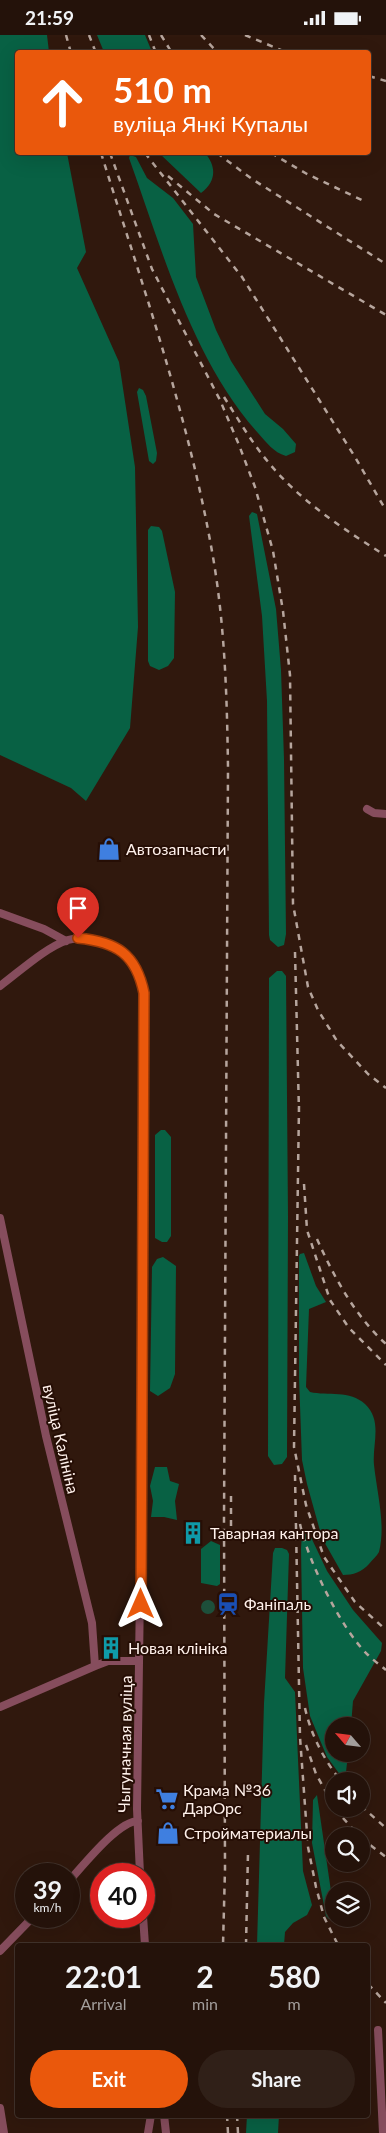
<!DOCTYPE html>
<html lang="en">
<head>
<meta charset="utf-8">
<style>
	:root { --surface:#24120a; --page:#302018; --text:#f1f3f6; --muted:#a39e9c; --line:#41322b; --accent:#ea580c }
	body { margin:0; font-family:Lato,sans-serif; background:var(--page); color:var(--text); height:100vh; display:flex; flex-direction:column; font-size:19px; white-space:nowrap }
	* { box-sizing:border-box; margin:0 }
	p { font-size:16px; color:var(--muted) }
	.icon { flex:none; width:28px; height:28px; fill:none; stroke:currentColor; stroke-width:2; stroke-linecap:round; stroke-linejoin:round }
	.map { position:relative; flex:1; overflow:hidden }
	.drawer { position:absolute; left:15px; top:1908px; width:355px; height:175px; display:flex; flex-direction:column; background:var(--surface); border-radius:5px; box-shadow:0 5px 20px #0002,0 0 0 1px var(--line) }
	.drawer>* { flex:none }
	.banner { position:absolute; left:15px; top:15px; width:356px; height:105px; border-radius:5px; box-shadow:0 5px 20px #0002,0 0 0 1px var(--line); background:#ea580c; color:#fff; overflow:hidden }
	.needle { width:32px; rotate:298deg }
	.fabs { position:absolute; left:325px; top:1682px; display:grid; gap:10px }
	.fabs a { display:grid; place-items:center; width:45px; height:45px; border-radius:50%; background:var(--surface); box-shadow:0 5px 20px #0002,0 0 0 1px var(--line); font-size:25px }
	.speed { position:absolute; left:15px; top:1828px; display:flex; gap:10px; font-size:25px; font-weight:700; text-align:center }
	.speed>* { display:grid; place-content:center; width:65px; height:65px; border-radius:50%; background:var(--surface); box-shadow:0 5px 20px #0002,0 0 0 1px var(--line); line-height:1 }
	.speed small { font-size:12px; font-weight:400 }
	.speed .limit { border:8px solid #d22; background:#fff; color:#111 }
	.pin { position:absolute; display:grid; place-items:center; width:42px; height:42px; color:#fff; margin:-51px -21px; border-radius:50% 50% 50% 0; rotate:-45deg; box-shadow:0 0 5px #0007 }
	.pin .icon { rotate:45deg }
	.me { position:absolute; width:55px; margin:-28px; rotate:0deg; stroke-linejoin:round; filter:drop-shadow(0 0 4px #0008) }
	.turn { display:flex; align-items:center; gap:18px; height:105px; padding:0 15px; font-size:22px }
	.turn .icon { width:65px; height:65px; stroke-width:2.5 }
	.turn b { display:block; font-size:35px; line-height:42px }
	.eta { display:flex; justify-content:space-evenly; align-items:center; height:85px; text-align:center }
	.eta b { font-size:30px; font-weight:700; line-height:35px }
	.primary-button { display:flex; gap:10px; margin-top:auto; padding:10px 15px }
	.primary-button a { flex:1; height:58px; border-radius:30px; background:var(--accent); color:#fff; font-size:20px; font-weight:700; line-height:58px; text-align:center }
	.primary-button a+a { background:var(--page); color:var(--text) }
	.status { display:flex; justify-content:space-between; align-items:center; height:35px; padding:0 25px; background:var(--surface); direction:ltr }
	.status svg { height:14px; fill:currentColor }
	.map>svg:first-child { display:block }
	.green { fill:#1d4f3a }
	.forest { fill:#086144 }
	.lines { fill:none; stroke-linecap:round; stroke-linejoin:round }
	.minor { stroke:#864d5d; stroke-width:8 }
	.rail { stroke:#b6a59d; stroke-width:2.5; stroke-dasharray:6 6; stroke-linecap:butt }
	.route-casing { stroke:#983908; stroke-width:12 }
	.route { stroke:#ea580c; stroke-width:9 }
	.labels { text-anchor:middle; stroke-width:4; stroke-linejoin:round; paint-order:stroke }
	.poi-label { font-size:16px; fill:#fff1eb; stroke:#260e05; text-anchor:start }
	.street-label { font-size:16px; fill:#fff1eb; stroke:#260e05 }
</style>
</head>
<body>
<div class="status"><b>21:59</b><svg viewBox="0 0 49 12"><path d="M0 12V9h3v3zM5 12V6h3v6zM10 12V3h3v9zM15 12V0h3v12zM26 1h20v11H26zM47 4h2v5h-2z"/></svg></div>
<div class="map">
<svg width="386" height="2098" viewBox="0 0 386 2098">
	<rect width="100%" height="100%" fill="#30180d"/>
	<path class="green" d="M201 1572a7 7 0 1 1 14 0a7 7 0 1 1-14 0Z"/>
	<path class="forest" d="M0 0H47L49 17 18 18V118H67L86 217 77 233 119 327 135 432 138 592 130 693 86 766 71 753 0 720Z
		M97 0H145L152 17H104Z
		M159 118H205C217 132 216 147 201 158Z
		M130 120 136 122 147 143 173 163 193 189 196 242 216 295 231 326 265 379 283 394 296 409 295 417 286 421C273 417 267 408 258 398 192 324 162 215 129 123Z
		M139 353 143 355 146 361 157 418 156 426 153 429 149 426 137 357Z
		M252 477 257 479 276 574 281 635 284 724 286 899 284 910 278 912 270 905 269 900 267 666 262 581 249 481Z
		M151 491 159 492 162 496 175 557 174 623 168 631 159 635 150 631 148 626V495Z
		M277 936H282L286 941 288 1181 287 1422 282 1429 274 1430 268 1421 269 943Z
		M161 1095H165L171 1102V1201L167 1207H162L155 1203V1100Z
		M304 1218 316 1251 326 1267 309 1274 306 1352 310 1357C328 1361 350 1355 365 1369 383 1386 372 1409 374 1430 377 1458 386 1490 379 1517 377 1521 372 1525 369 1529 362 1537 353 1540 343 1540L322 1503 307 1449 302 1425 299 1343V1221L300 1219Z
		M163 1222 176 1231 175 1339 170 1353 158 1361 150 1356 152 1232 157 1224Z
		M155 1432H167L170 1446 179 1449 175 1466 177 1485 164 1482H151L153 1466 150 1451Z
		M305 1496 309 1498 327 1536 353 1575 382 1608 381 1616 353 1666 351 1691H334V1719H348L346 1737 341 1741 327 1722 310 1681 303 1633 301 1514 302 1498Z
		M211 1506 220 1510V1549L217 1551 201 1548V1514Z
		M275 1513H282L287 1515 289 1519 285 1643 295 1657 303 1836 312 1870 307 1880 293 1888 285 1897 284 1910H257L264 1668 273 1518Z
		M317 1760 334 1877 332 1882 329 1884 326 1881 312 1808 313 1765Z
		M247 2080H279L278 2098H246Z"/>
	<g class="lines">
		<path class="minor" d="M367 774 374 778 386 779
			M0 878 44 894 66 906
			M0 951C19 937 46 912 68 905 91 898 124 911 136 932 141 939 142 949 144 958L143 1335 137 1774 140 1839
			M0 1183 46 1401 92 1588 95 1631
			M0 1672 95 1631 108 1626H139
			M69 1846C83 1831 118 1786 138 1786
			M143 1881 145 1910
			M0 1916 34 1881
			M378 1995 383 2098
			M0 2073 4 2098
			M164 2080 166 2098
			M148 2098 151 2080"/>
		<path class="rail" d="M66 0 71 18
			M89 0 96 18
			M149 0 156 18
			M161 0 172 18
			M201 0 218 18
			M245 0 288 18
			M369 41 386 46
			M101 118C143 252 189 383 213 522 225 592 227 663 228 733L224 1485 225 1834 223 1910
			M110 118 152 234 220 365 239 410 255 452 273 516 283 576 290 640 293 869 308 952 318 975 337 1006 368 1039 386 1053
			M145 118 242 242 355 422 384 472
			M217 118 252 144 386 229
			M271 118 307 139 366 167
			M168 141 214 179 386 280
			M224 362C238 384 252 408 269 428 300 466 345 495 386 521
			M295 917 299 1077
			M299 1071 294 1412 306 1470 324 1522 355 1567 386 1595
			M304 1149 307 1195 330 1265 349 1293 386 1330
			M317 1204C334 1242 355 1281 386 1309
			M295 1440 300 1702 308 1812 316 1852 324 1882 338 1910
			M300 1489C308 1526 341 1594 368 1620 373 1625 380 1630 386 1635
			M231 1503V1458
			M305 1673C311 1700 324 1725 341 1746
			M306 1710 316 1739 334 1771
			M361 1771 386 1793
			M335 1774 359 1801
			M361 1803 386 1822
			M246 1910 248 1817
			M368 1949 386 1968
			M227 2080 228 2098
			M237 2080 238 2098"/>
	</g>
	<g class="lines">
		<defs>
			<path id="route" d="M78 903C117 907 136 919 144 958L141 1569"/>
		</defs>
		<use href="#route" class="route-casing"/>
		<use href="#route" class="route"/>
	</g>
	<defs>
		<symbol id="shop-bare" viewBox="-9 -9 18 18"><path d="M-5-2.5h2.3a2.7 3.5 0 0 1 5.4 0H5L5.5 6h-11ZM-1.5-2.5h3a1.5 2.3 0 0 0-3 0Z" fill="#3f7fe0" stroke="#260e05" stroke-width="2.5" paint-order="stroke"/></symbol>
		<symbol id="building-bare" viewBox="-9 -9 18 18"><path d="M-4-6H4V6H1V3H-1V6H-4ZM-2.5-4.3h1.7v1.8h-1.7ZM.8-4.3h1.7v1.8H.8ZM-2.5-1h1.7V.8h-1.7ZM.8-1h1.7V.8H.8Z" fill="#0f9aa8" stroke="#260e05" stroke-width="2.5" paint-order="stroke"/></symbol>
		<symbol id="station-bare" viewBox="-9 -9 18 18"><path d="M-3-6H3Q5-6 5-4V2Q5 4 3 4L4.5 6H3L1.5 4h-3L-3 6H-4.5L-3 4Q-5 4-5 2V-4Q-5-6-3-6ZM-3.5-4v3h7v-3ZM-3.5 1v1.5H-2V1ZM2 1v1.5H3.5V1Z" fill="#1a4fb4" stroke="#260e05" stroke-width="2.5" paint-order="stroke"/></symbol>
		<symbol id="supermarket-bare" viewBox="-9 -9 18 18"><path d="M-6-5.5h2.5l.6 2H6L4.5 2H-2.5L-4.4-4H-6ZM-1.5 3.2a1.3 1.3 0 1 0 .1 0ZM3 3.2a1.3 1.3 0 1 0 .1 0Z" fill="#3f7fe0" stroke="#260e05" stroke-width="2.5" paint-order="stroke"/></symbol>
	</defs>
	<g fill-rule="evenodd">
		<use href="#shop-bare" x="93" y="798" width="32" height="32"/>
		<use href="#building-bare" x="177" y="1482" width="32" height="32"/>
		<use href="#station-bare" x="212" y="1553" width="32" height="32"/>
		<use href="#building-bare" x="95" y="1597" width="32" height="32"/>
		<use href="#supermarket-bare" x="151" y="1748" width="32" height="32"/>
		<use href="#shop-bare" x="152" y="1782" width="32" height="32"/>
	</g>
	<g class="labels">
		<g class="poi-label">
			<text x="126" y="820">Автозапчасти</text>
			<text x="210" y="1504">Таварная кантора</text>
			<text x="244" y="1575">Фаніпаль</text>
			<text x="128" y="1619">Новая клініка</text>
			<text x="183" y="1761">Крама №36<tspan x="183" dy="18">ДарОрс</tspan></text>
			<text x="184" y="1804">Стройматериалы</text>
		</g>
		<g class="street-label">
			<text transform="translate(61 1404) rotate(77)" y="6">вуліца Калініна</text>
			<text transform="translate(125 1709) rotate(-89)" y="6">Чыгуначная вуліца</text>
		</g>
	</g>
</svg>
<div class="fabs">
<a><svg class="needle" viewBox="-14 -14 28 28"><path d="M0-13l5 13h-10z" fill="#e53935"/><path d="M0 13l5-13h-10z" fill="#a39e9c"/></svg></a>
<a><svg class="icon" aria-label="sound" viewBox="0 0 24 24"><path d="M4 9h4l5-4v14l-5-4H4zM17 9q2 3 0 6"/></svg></a>
<a><svg class="icon" aria-label="search" viewBox="0 0 24 24"><circle cx="10" cy="10" r="6"/><path d="M15 15l6 6"/></svg></a>
<a><svg class="icon" aria-label="layers" viewBox="0 0 24 24"><path d="M12 4l9 5-9 5-9-5zM3 14l9 5 9-5"/></svg></a>
</div>
<div class="speed"><div>39<small>km/h</small></div><div class="limit">40</div></div>
<div class="pin" style="left:78px;top:903px;background:#d93025"><svg class="icon" aria-label="arrive" viewBox="0 0 24 24"><path d="M6 21V4h12l-3 4 3 4H6"/></svg></div>
<svg class="me" style="left:141px;top:1569px" viewBox="-20 -20 40 40"><path d="M0-17L14 15 0 8-14 15z" fill="#ea580c" stroke="#fff" stroke-width="4"/></svg>
<div class="banner">
<div class="turn"><svg class="icon" aria-label="ahead" viewBox="0 0 24 24"><path d="M12 20V5M6 11l6-6 6 6"/></svg><div><b>510 m</b>вуліца Янкі Купалы</div></div>
</div>
<section class="drawer">
<div class="eta">
<div><b>22:01</b><p>Arrival</p></div>
<div><b>2</b><p>min</p></div>
<div><b>580</b><p>m</p></div>
</div>
<div class="primary-button"><a>Exit</a><a>Share</a></div>
</section>
</div>
</body>
</html>
